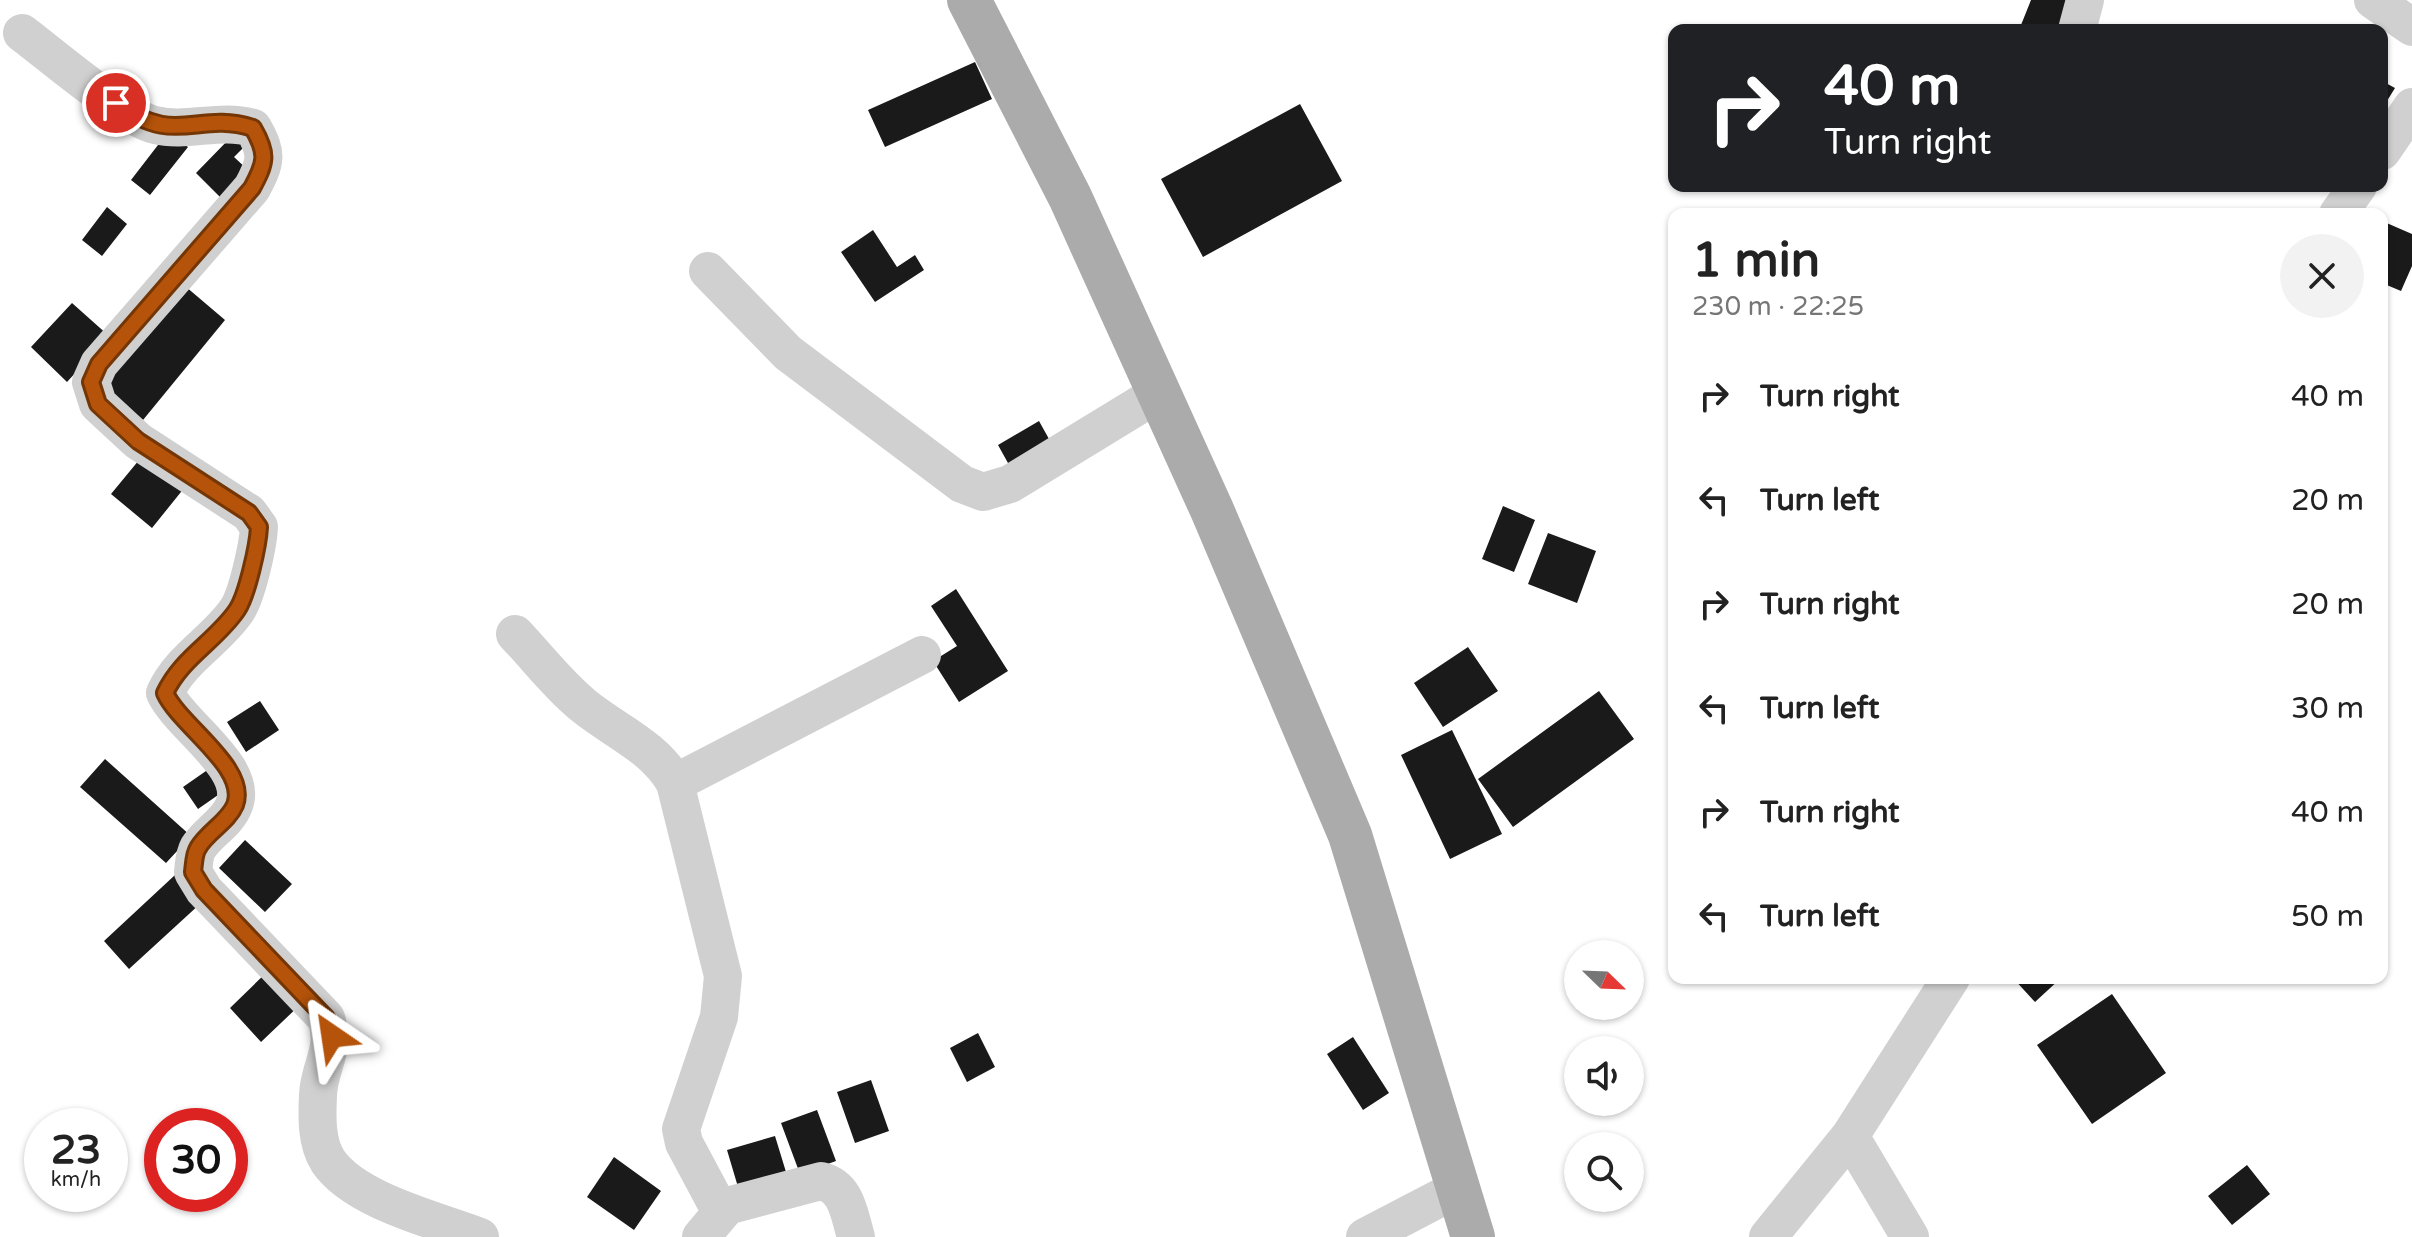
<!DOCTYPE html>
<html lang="en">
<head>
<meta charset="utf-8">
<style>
	:root { --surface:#fff; --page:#f2f2f2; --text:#222; --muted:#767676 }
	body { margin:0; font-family:"Varela Round",sans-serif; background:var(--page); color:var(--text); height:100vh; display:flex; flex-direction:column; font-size:30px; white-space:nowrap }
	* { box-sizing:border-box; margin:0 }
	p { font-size:26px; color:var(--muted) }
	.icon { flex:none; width:44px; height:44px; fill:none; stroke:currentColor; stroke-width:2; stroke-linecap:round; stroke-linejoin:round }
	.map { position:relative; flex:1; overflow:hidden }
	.side { position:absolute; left:1668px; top:208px; width:720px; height:776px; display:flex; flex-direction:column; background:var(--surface); border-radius:16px; box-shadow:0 2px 6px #0004 }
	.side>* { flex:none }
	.banner { position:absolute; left:1668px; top:24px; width:720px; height:168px; border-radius:16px; box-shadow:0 2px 6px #0004; background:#202124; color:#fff; overflow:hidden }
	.needle { width:52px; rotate:113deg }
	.fabs { position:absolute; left:1564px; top:940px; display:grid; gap:16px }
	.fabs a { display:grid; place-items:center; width:80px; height:80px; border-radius:50%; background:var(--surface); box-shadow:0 2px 6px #0004; font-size:40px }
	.speed { position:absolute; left:24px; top:1108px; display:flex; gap:16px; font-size:40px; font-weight:700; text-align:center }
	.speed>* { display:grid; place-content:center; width:104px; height:104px; border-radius:50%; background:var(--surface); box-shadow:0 2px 6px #0004; line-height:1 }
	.speed small { font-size:20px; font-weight:400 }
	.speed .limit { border:12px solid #d22; background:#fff; color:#111 }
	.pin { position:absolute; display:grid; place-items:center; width:68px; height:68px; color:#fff; margin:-34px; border:4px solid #fff; border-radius:50%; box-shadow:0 2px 8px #0007 }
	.me { position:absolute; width:88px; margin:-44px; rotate:328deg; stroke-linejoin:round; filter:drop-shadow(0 0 6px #0008) }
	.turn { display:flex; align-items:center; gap:28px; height:168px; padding:0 24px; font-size:36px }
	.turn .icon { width:104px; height:104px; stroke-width:2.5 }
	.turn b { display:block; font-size:56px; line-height:68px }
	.round { display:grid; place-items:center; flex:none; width:84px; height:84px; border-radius:42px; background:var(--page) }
	.headline { display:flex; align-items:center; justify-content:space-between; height:136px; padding:0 24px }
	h1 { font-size:48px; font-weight:700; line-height:60px }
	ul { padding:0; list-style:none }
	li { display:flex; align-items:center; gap:24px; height:104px; padding:0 24px }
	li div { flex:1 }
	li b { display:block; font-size:30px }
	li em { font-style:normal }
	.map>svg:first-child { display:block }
	.building { fill:#1a1a1a }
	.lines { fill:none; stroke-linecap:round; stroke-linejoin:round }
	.minor { stroke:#d0d0d0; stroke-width:38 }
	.major { stroke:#ababab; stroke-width:44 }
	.route-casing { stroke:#753606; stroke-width:20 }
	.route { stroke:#b45309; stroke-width:14 }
</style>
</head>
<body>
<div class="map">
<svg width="2412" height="1237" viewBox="0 0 2412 1237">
	<rect width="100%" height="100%" fill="#fff"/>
	<path class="building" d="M2031 0H2080L2068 30H2019Z
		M975 62 992 99 885 147 868 110Z
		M2382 81 2395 88 2382 109Z
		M1300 104 1342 181 1203 257 1161 179Z
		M168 132 188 147 150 195 131 180Z
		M232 136 244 147 234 157 248 170 221 198 196 173Z
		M107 207 127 224 102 256 82 240Z
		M2382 221 2412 234V266L2401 291 2382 283Z
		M873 230 897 267 915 255 924 270 875 302 841 252Z
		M185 286 225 320 143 420 102 388Z
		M72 303 109 336 67 382 31 347Z
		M1039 421 1054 448 1013 472 998 445Z
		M144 454 185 487 152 528 111 494Z
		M1503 506 1535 520 1514 572 1482 559Z
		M1548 533 1596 551 1577 603 1528 584Z
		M956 589 1008 671 959 702 933 661 957 646 931 606Z
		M1468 647 1498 691 1443 727 1414 683Z
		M1599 691 1634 739 1513 827 1478 779Z
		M260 701 279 730 246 752 227 722Z
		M1452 730 1502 834 1450 859 1401 755Z
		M105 759 191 836 166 863 80 787Z
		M216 764 231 786 198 809 183 787Z
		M245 840 292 884 265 912 219 868Z
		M175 875 201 903 129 969 104 941Z
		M271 968 303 1002 261 1042 230 1008Z
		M2013 978H2061L2035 1002Z
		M2112 994 2166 1073 2092 1124 2037 1045Z
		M978 1033 995 1067 967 1082 950 1048Z
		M1353 1037 1389 1093 1363 1110 1327 1054Z
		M871 1080 889 1131 855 1143 837 1092Z
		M817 1110 836 1161 800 1174 781 1123Z
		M775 1136 786 1172 738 1187 727 1150Z
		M614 1157 661 1191 634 1230 587 1197Z
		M2247 1165 2270 1194 2232 1225 2208 1196Z"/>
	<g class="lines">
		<path class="minor" d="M2373 0 2412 27
			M2077 30 2085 0
			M22 33C50 54 126 119 155 125 188 133 220 118 253 128 268 154 266 162 252 188L99 364 91 382 98 404 138 441 249 513 259 527C258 546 247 595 237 610 216 641 181 658 165 693 181 726 249 768 234 805 228 822 207 833 198 848 194 855 194 865 193 872L204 890 326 1018C337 1049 319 1066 318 1095 317 1117 316 1142 328 1161 355 1201 436 1220 480 1237
			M2382 151 2412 107
			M2338 214 2358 186
			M708 271 788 353 962 484 983 492 1010 484 1159 393
			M515 634C537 657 559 686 584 706 616 732 654 746 675 783L723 976 719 1017 681 1129 684 1143 715 1201 727 1206 821 1181C847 1187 849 1214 856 1237
			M675 783 922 655
			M1850 1136 1910 1237
			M701 1237 727 1206
			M1365 1237 1459 1188
			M1768 1237 1850 1136 1951 978"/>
		<path class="major" d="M969 0 1070 197 1212 510 1350 835 1473 1237"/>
	</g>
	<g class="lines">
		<defs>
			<path id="route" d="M116 103C177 148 196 110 253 128 268 154 266 162 252 188L99 364 91 382 98 404 138 441 249 513 259 527C258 546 247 595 237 610 216 641 181 658 165 693 180 726 249 768 235 805 228 822 207 832 198 848 194 854 194 865 193 872L204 890 326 1018 332 1036"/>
		</defs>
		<use href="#route" class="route-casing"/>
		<use href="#route" class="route"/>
	</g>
</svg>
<div class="fabs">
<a><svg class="needle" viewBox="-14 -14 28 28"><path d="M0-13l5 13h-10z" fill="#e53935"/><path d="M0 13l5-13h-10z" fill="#767676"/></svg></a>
<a><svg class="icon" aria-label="sound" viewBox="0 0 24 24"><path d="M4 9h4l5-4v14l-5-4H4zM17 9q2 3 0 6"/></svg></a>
<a><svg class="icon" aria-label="search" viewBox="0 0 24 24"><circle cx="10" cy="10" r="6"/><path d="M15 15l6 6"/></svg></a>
</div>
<div class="speed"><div>23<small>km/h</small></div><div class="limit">30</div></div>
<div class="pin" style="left:116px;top:103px;background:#d93025"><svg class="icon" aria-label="arrive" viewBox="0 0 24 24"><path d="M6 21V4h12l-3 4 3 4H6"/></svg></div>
<svg class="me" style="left:332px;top:1036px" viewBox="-20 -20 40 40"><path d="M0-17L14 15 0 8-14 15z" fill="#b45309" stroke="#fff" stroke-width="4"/></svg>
<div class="banner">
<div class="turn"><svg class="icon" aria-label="right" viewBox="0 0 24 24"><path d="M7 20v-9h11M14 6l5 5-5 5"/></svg><div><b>40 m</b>Turn right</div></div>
</div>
<section class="side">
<div class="headline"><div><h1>1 min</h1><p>230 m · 22:25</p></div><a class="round"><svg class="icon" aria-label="close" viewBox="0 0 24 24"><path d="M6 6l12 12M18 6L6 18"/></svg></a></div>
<ul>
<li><svg class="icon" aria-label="right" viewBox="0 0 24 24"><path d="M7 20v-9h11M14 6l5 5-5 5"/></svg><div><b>Turn right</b></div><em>40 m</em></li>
<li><svg class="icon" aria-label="left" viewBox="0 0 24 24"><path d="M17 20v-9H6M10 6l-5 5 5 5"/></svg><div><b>Turn left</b></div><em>20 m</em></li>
<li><svg class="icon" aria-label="right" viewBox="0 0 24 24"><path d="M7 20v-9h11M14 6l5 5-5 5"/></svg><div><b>Turn right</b></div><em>20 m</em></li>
<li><svg class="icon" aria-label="left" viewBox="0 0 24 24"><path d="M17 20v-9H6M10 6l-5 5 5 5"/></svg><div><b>Turn left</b></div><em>30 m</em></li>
<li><svg class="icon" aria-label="right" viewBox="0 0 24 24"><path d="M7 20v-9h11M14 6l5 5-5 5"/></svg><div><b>Turn right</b></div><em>40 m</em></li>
<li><svg class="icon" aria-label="left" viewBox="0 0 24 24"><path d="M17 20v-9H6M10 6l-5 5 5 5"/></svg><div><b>Turn left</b></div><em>50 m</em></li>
</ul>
</section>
</div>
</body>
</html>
